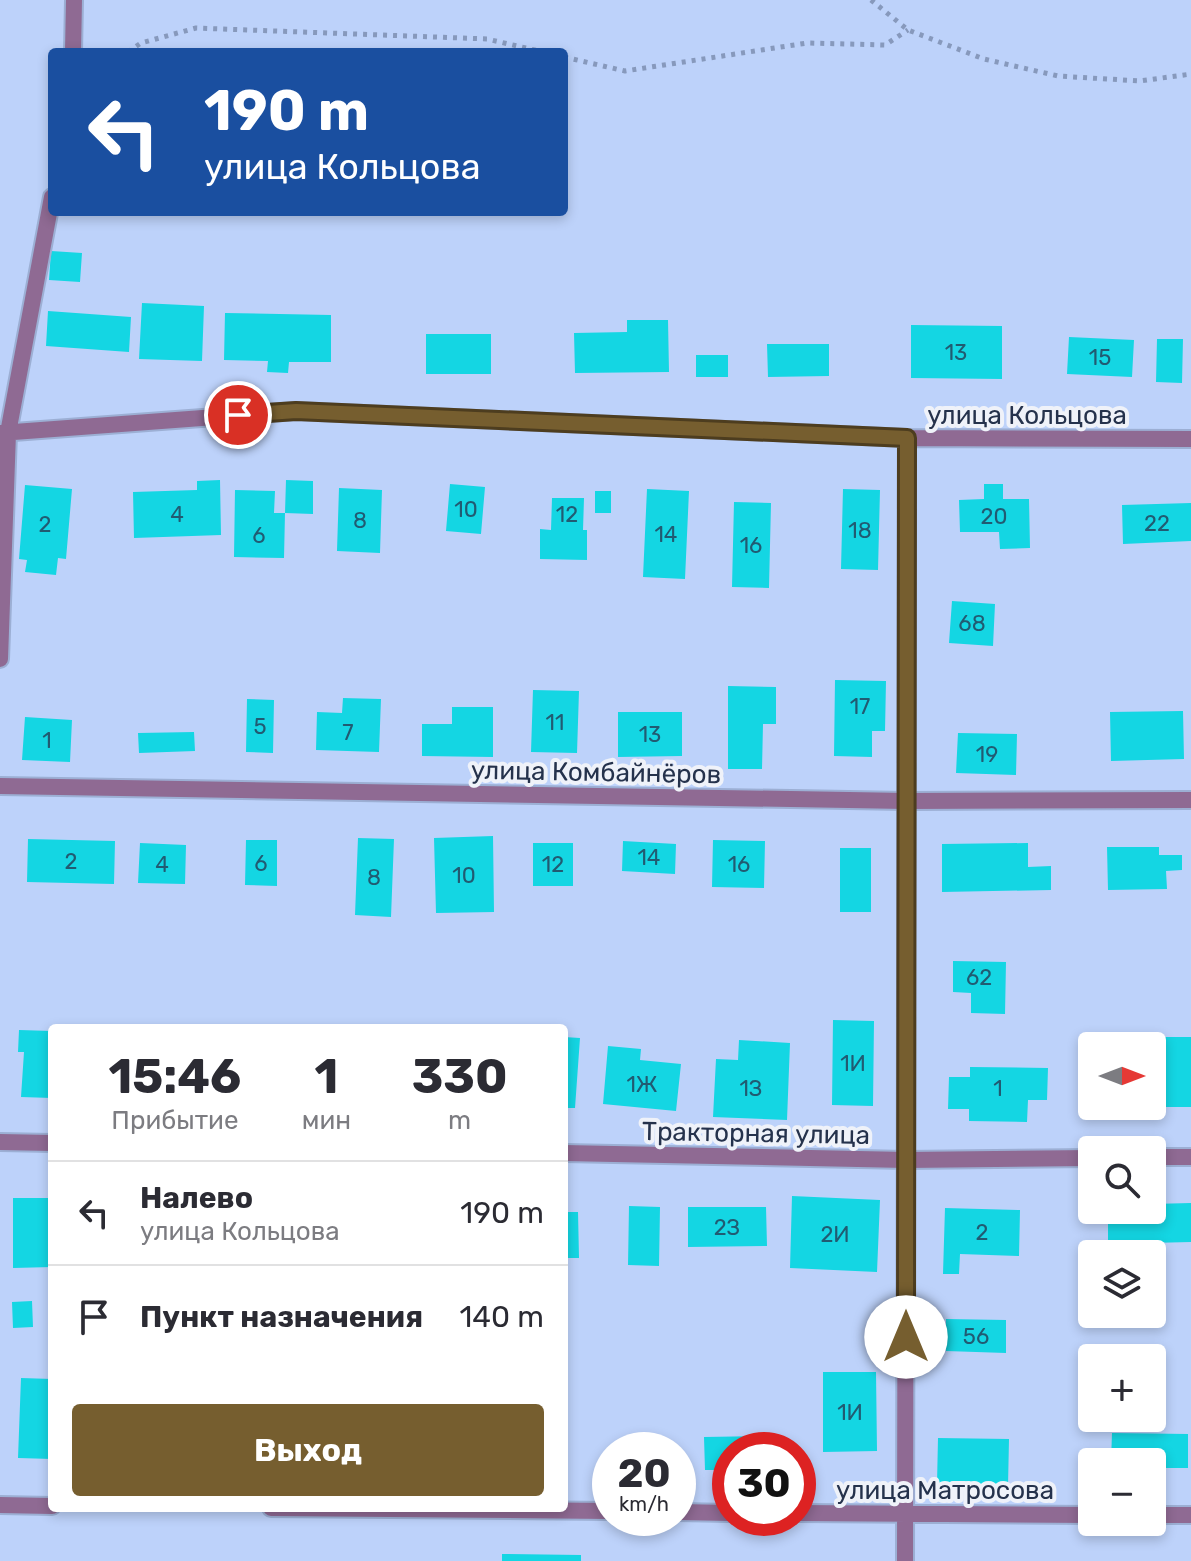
<!DOCTYPE html>
<html lang="ru">
<head>
<meta charset="utf-8">
<style>
	:root { --surface:#fff; --page:#f2f2f3; --text:#2b2b33; --muted:#7c7c81; --line:#e1e1e2; --accent:#765e2f }
	body { margin:0; font-family:Rubik,sans-serif; background:var(--page); color:var(--text); height:100vh; display:flex; flex-direction:column; font-size:30px; white-space:nowrap }
	* { box-sizing:border-box; margin:0 }
	p { font-size:26px; color:var(--muted) }
	.icon { flex:none; width:44px; height:44px; fill:none; stroke:currentColor; stroke-width:2; stroke-linecap:round; stroke-linejoin:round }
	.map { position:relative; flex:1; overflow:hidden }
	.drawer { position:absolute; left:48px; top:1024px; width:520px; height:488px; display:flex; flex-direction:column; background:var(--surface); border-radius:8px; box-shadow:0 4px 12px #0003 }
	.drawer>* { flex:none }
	.guide { position:absolute; left:48px; top:48px; width:520px; height:168px; border-radius:8px; box-shadow:0 4px 12px #0003; background:#1a4fa0; color:#fff; overflow:hidden }
	.needle { width:52px; rotate:90deg }
	.buttons { position:absolute; left:1078px; top:1032px; display:grid; gap:16px }
	.buttons a { display:grid; place-items:center; width:88px; height:88px; border-radius:8px; background:var(--surface); box-shadow:0 4px 12px #0003; font-size:40px }
	.speed { position:absolute; left:592px; top:1432px; display:flex; gap:16px; font-size:40px; font-weight:700; text-align:center }
	.speed>* { display:grid; place-content:center; width:104px; height:104px; border-radius:50%; background:var(--surface); box-shadow:0 4px 12px #0003; line-height:1 }
	.speed small { font-size:20px; font-weight:400 }
	.speed .limit { border:12px solid #d22; background:#fff; color:#111 }
	.pin { position:absolute; display:grid; place-items:center; width:68px; height:68px; color:#fff; margin:-34px; border:4px solid #fff; border-radius:50%; box-shadow:0 2px 8px #0007 }
	.me { position:absolute; width:88px; margin:-44px; rotate:0deg; stroke-linejoin:round; filter:drop-shadow(0 0 6px #0008) }
	.turn { display:flex; align-items:center; gap:28px; height:168px; padding:0 24px; font-size:36px }
	.turn .icon { width:104px; height:104px; stroke-width:2.5 }
	.turn b { display:block; font-size:56px; line-height:68px }
	.eta { display:flex; justify-content:space-evenly; align-items:center; height:136px; text-align:center }
	.eta b { font-size:48px; font-weight:700; line-height:56px }
	.button { display:flex; gap:16px; margin-top:auto; padding:16px 24px }
	.button a { flex:1; height:92px; border-radius:8px; background:var(--accent); color:#fff; font-size:32px; font-weight:700; line-height:92px; text-align:center }
	ul { padding:0; list-style:none }
	li { display:flex; align-items:center; gap:24px; height:104px; padding:0 24px; border-top:2px solid var(--line) }
	li div { flex:1 }
	li b { display:block; font-size:30px }
	li em { font-style:normal }
	.map>svg:first-child { display:block }
	.building { fill:#14d6e3 }
	.lines { fill:none; stroke-linecap:round; stroke-linejoin:round }
	.minor-casing { stroke:#9cafd4; stroke-width:20 }
	.path { stroke:#8799bc; stroke-width:5; stroke-dasharray:4 6; stroke-linecap:butt }
	.minor { stroke:#8f6a93; stroke-width:16 }
	.route-casing { stroke:#4d3d1f; stroke-width:20 }
	.route { stroke:#765e2f; stroke-width:14 }
	.labels { text-anchor:middle; stroke-width:8; stroke-linejoin:round; paint-order:stroke }
	.number-label { font-size:22px; fill:#215b72 }
	.street-label { font-size:26px; fill:#25324c; stroke:#eff2f9 }
</style>
</head>
<body>
<div class="map">
<svg width="1191" height="1561" viewBox="0 0 1191 1561">
	<rect width="100%" height="100%" fill="#bdd2fa"/>
	<path class="building" d="M51 251 82 253 80 282 49 280Z
		M142 303 204 306 202 361 139 359Z
		M48 311 131 317 129 352 46 346Z
		M225 313 331 315V362H289L288 373 267 372 268 361 224 360Z
		M627 320H668L669 372 575 373 574 333 627 332Z
		M911 325 1002 326V379L911 378Z
		M426 334H491V374H426Z
		M1069 337 1134 340 1132 377 1067 374Z
		M1157 339H1183L1182 383 1156 382Z
		M767 344H829V376L768 377Z
		M696 355H728V377H696Z
		M220 480 221 535 134 538 133 492 197 490V481Z
		M286 480 313 481V514L285 513Z
		M450 484 485 487 481 534 446 531Z
		M984 484H1003V499H1029L1030 548 1000 549 999 532H960L959 500 984 499Z
		M25 485 72 489 66 559 58 558 56 575 25 572 27 560 19 559Z
		M339 488 382 490 380 553 337 551Z
		M647 489 689 491 685 579 643 577Z
		M843 489 880 490 878 570 841 569Z
		M235 490 275 491 274 513H285L284 558 234 557Z
		M595 491H611V513H595Z
		M552 498H584L583 530H587V560L540 559V529L551 530Z
		M734 502 771 503 769 588 732 587Z
		M1191 503V541L1123 544 1122 505Z
		M952 601 995 604 993 646 949 643Z
		M835 680 886 681 885 731H872V757L834 756Z
		M728 686 776 687V724H763L762 769H728Z
		M533 690 579 691 577 753 531 752Z
		M343 698 381 699 379 752 316 750 317 712 342 713Z
		M247 699 274 700 273 753 246 752Z
		M452 707H493V757L422 756V724H452Z
		M1183 711 1184 759 1111 761 1110 712Z
		M618 712H682V756L618 757Z
		M25 717 72 720 70 762 22 760Z
		M194 732 195 751 139 753 138 733Z
		M958 733 1017 734 1016 775 956 773Z
		M493 836 494 912 436 913 434 838Z
		M358 838 394 839 391 917 355 915Z
		M28 839 115 841 114 884 27 882Z
		M246 840H277V886L245 885Z
		M713 840 765 841 764 888 712 887Z
		M623 841 676 844 675 874 622 871Z
		M140 843 186 845 185 884 138 883Z
		M533 843H573V886H533Z
		M1028 843V867L1051 866V890L942 892V844Z
		M1107 847H1159V855H1182V870L1166 871 1167 889 1108 890Z
		M840 848H871V912H840Z
		M953 961 1006 962 1005 1014 971 1013V993L953 992Z
		M833 1020 874 1021 873 1106 832 1105Z
		M19 1030 52 1031V1098L21 1097 24 1052H18Z
		M564 1037 580 1038 575 1108H564Z
		M1162 1037H1191V1107H1161Z
		M739 1040 790 1043 787 1120 713 1117 716 1059 738 1060Z
		M608 1046 641 1049 640 1060 681 1064 676 1111 603 1104Z
		M970 1067 1048 1068 1047 1100H1028L1027 1122 969 1121V1109H948L949 1077H970Z
		M792 1196 880 1200 877 1272 790 1268Z
		M13 1198H52V1267L13 1268Z
		M1191 1203V1242L1108 1244V1210H1152V1204Z
		M629 1206 660 1207 659 1266 628 1265Z
		M688 1207H766L767 1246 688 1247Z
		M945 1208 1020 1210 1019 1256 960 1254 959 1274H943Z
		M564 1212H578L579 1258H564Z
		M32 1301 33 1327 13 1328 12 1302Z
		M946 1319 1006 1320V1353L946 1351Z
		M823 1372H876L877 1451 823 1452Z
		M21 1378 52 1379V1459L18 1458Z
		M1112 1433 1188 1434V1468H1152V1462H1111Z
		M769 1436V1450H730V1470H705L704 1437Z
		M938 1438 1009 1439 1008 1486 937 1484Z
		M652 1442 653 1450H612V1444Z
		M502 1554 581 1555V1561H502Z"/>
	<g class="lines">
		<defs>
			<path id="minor" d="M73 52 74 0
				M0 433 296 411 907 438 1191 439
				M0 659 8 433 52 197
				M0 786 906 801 1191 800
				M0 1142 52 1143
				M564 1153 906 1160 1092 1158
				M1152 1157H1191
				M0 1505 52 1506
				M271 1508 610 1511
				M678 1512 730 1513
				M798 1513 1092 1515
				M1152 1515H1191
				M905 1561 907 438"/>
		</defs>
		<use href="#minor" class="minor-casing"/>
		<path class="path" d="M871 0 908 30 984 59 1058 76 1140 81 1191 74
			M128 52 141 43 196 28 487 39 543 52
			M564 57 625 71 807 43 885 45 908 30"/>
		<use href="#minor" class="minor"/>
	</g>
	<g class="lines">
		<defs>
			<path id="route" d="M238 415 296 411 907 438 906 1337"/>
		</defs>
		<use href="#route" class="route-casing"/>
		<use href="#route" class="route"/>
	</g>
	<g class="labels">
		<g class="number-label">
			<text x="956" y="360">13</text>
			<text x="1100" y="365">15</text>
			<text x="466" y="517">10</text>
			<text x="177" y="522">4</text>
			<text x="567" y="522">12</text>
			<text x="994" y="524">20</text>
			<text x="360" y="528">8</text>
			<text x="1157" y="531">22</text>
			<text x="45" y="532">2</text>
			<text x="860" y="538">18</text>
			<text x="666" y="542">14</text>
			<text x="259" y="543">6</text>
			<text x="751" y="553">16</text>
			<text x="972" y="631">68</text>
			<text x="860" y="714">17</text>
			<text x="555" y="730">11</text>
			<text x="260" y="734">5</text>
			<text x="348" y="740">7</text>
			<text x="650" y="742">13</text>
			<text x="47" y="748">1</text>
			<text x="987" y="762">19</text>
			<text x="649" y="865">14</text>
			<text x="71" y="869">2</text>
			<text x="261" y="871">6</text>
			<text x="162" y="872">4</text>
			<text x="553" y="872">12</text>
			<text x="739" y="872">16</text>
			<text x="464" y="883">10</text>
			<text x="374" y="885">8</text>
			<text x="979" y="985">62</text>
			<text x="853" y="1071">1И</text>
			<text x="642" y="1092">1Ж</text>
			<text x="751" y="1096">1З</text>
			<text x="998" y="1096">1</text>
			<text x="727" y="1235">2З</text>
			<text x="982" y="1240">2</text>
			<text x="835" y="1242">2И</text>
			<text x="976" y="1344">56</text>
			<text x="850" y="1420">1И</text>
		</g>
		<g class="street-label">
			<text x="1027" y="424">улица Кольцова</text>
			<text transform="translate(596 772) rotate(1)" y="9">улица Комбайнёров</text>
			<text transform="translate(756 1133) rotate(1)" y="9">Тракторная улица</text>
			<text x="945" y="1499">улица Матросова</text>
		</g>
	</g>
</svg>
<div class="buttons">
<a><svg class="needle" viewBox="-14 -14 28 28"><path d="M0-13l5 13h-10z" fill="#e53935"/><path d="M0 13l5-13h-10z" fill="#7c7c81"/></svg></a>
<a><svg class="icon" aria-label="search" viewBox="0 0 24 24"><circle cx="10" cy="10" r="6"/><path d="M15 15l6 6"/></svg></a>
<a><svg class="icon" aria-label="layers" viewBox="0 0 24 24"><path d="M12 4l9 5-9 5-9-5zM3 14l9 5 9-5"/></svg></a>
<a>+</a>
<a>−</a>
</div>
<div class="speed"><div>20<small>km/h</small></div><div class="limit">30</div></div>
<div class="pin" style="left:238px;top:415px;background:#d93025"><svg class="icon" aria-label="arrive" viewBox="0 0 24 24"><path d="M6 21V4h12l-3 4 3 4H6"/></svg></div>
<svg class="me" style="left:906px;top:1337px" viewBox="-20 -20 40 40"><circle r="19" fill="#fff"/><path d="M0-13L10 11 0 6-10 11z" fill="#765e2f"/></svg>
<div class="guide">
<div class="turn"><svg class="icon" aria-label="left" viewBox="0 0 24 24"><path d="M17 20v-9H6M10 6l-5 5 5 5"/></svg><div><b>190 m</b>улица Кольцова</div></div>
</div>
<section class="drawer">
<div class="eta">
<div><b>15:46</b><p>Прибытие</p></div>
<div><b>1</b><p>мин</p></div>
<div><b>330</b><p>m</p></div>
</div>
<ul>
<li><svg class="icon" aria-label="left" viewBox="0 0 24 24"><path d="M17 20v-9H6M10 6l-5 5 5 5"/></svg><div><b>Налево</b><p>улица Кольцова</p></div><em>190 m</em></li>
<li><svg class="icon" aria-label="arrive" viewBox="0 0 24 24"><path d="M6 21V4h12l-3 4 3 4H6"/></svg><div><b>Пункт назначения</b></div><em>140 m</em></li>
</ul>
<div class="button"><a>Выход</a></div>
</section>
</div>
</body>
</html>
